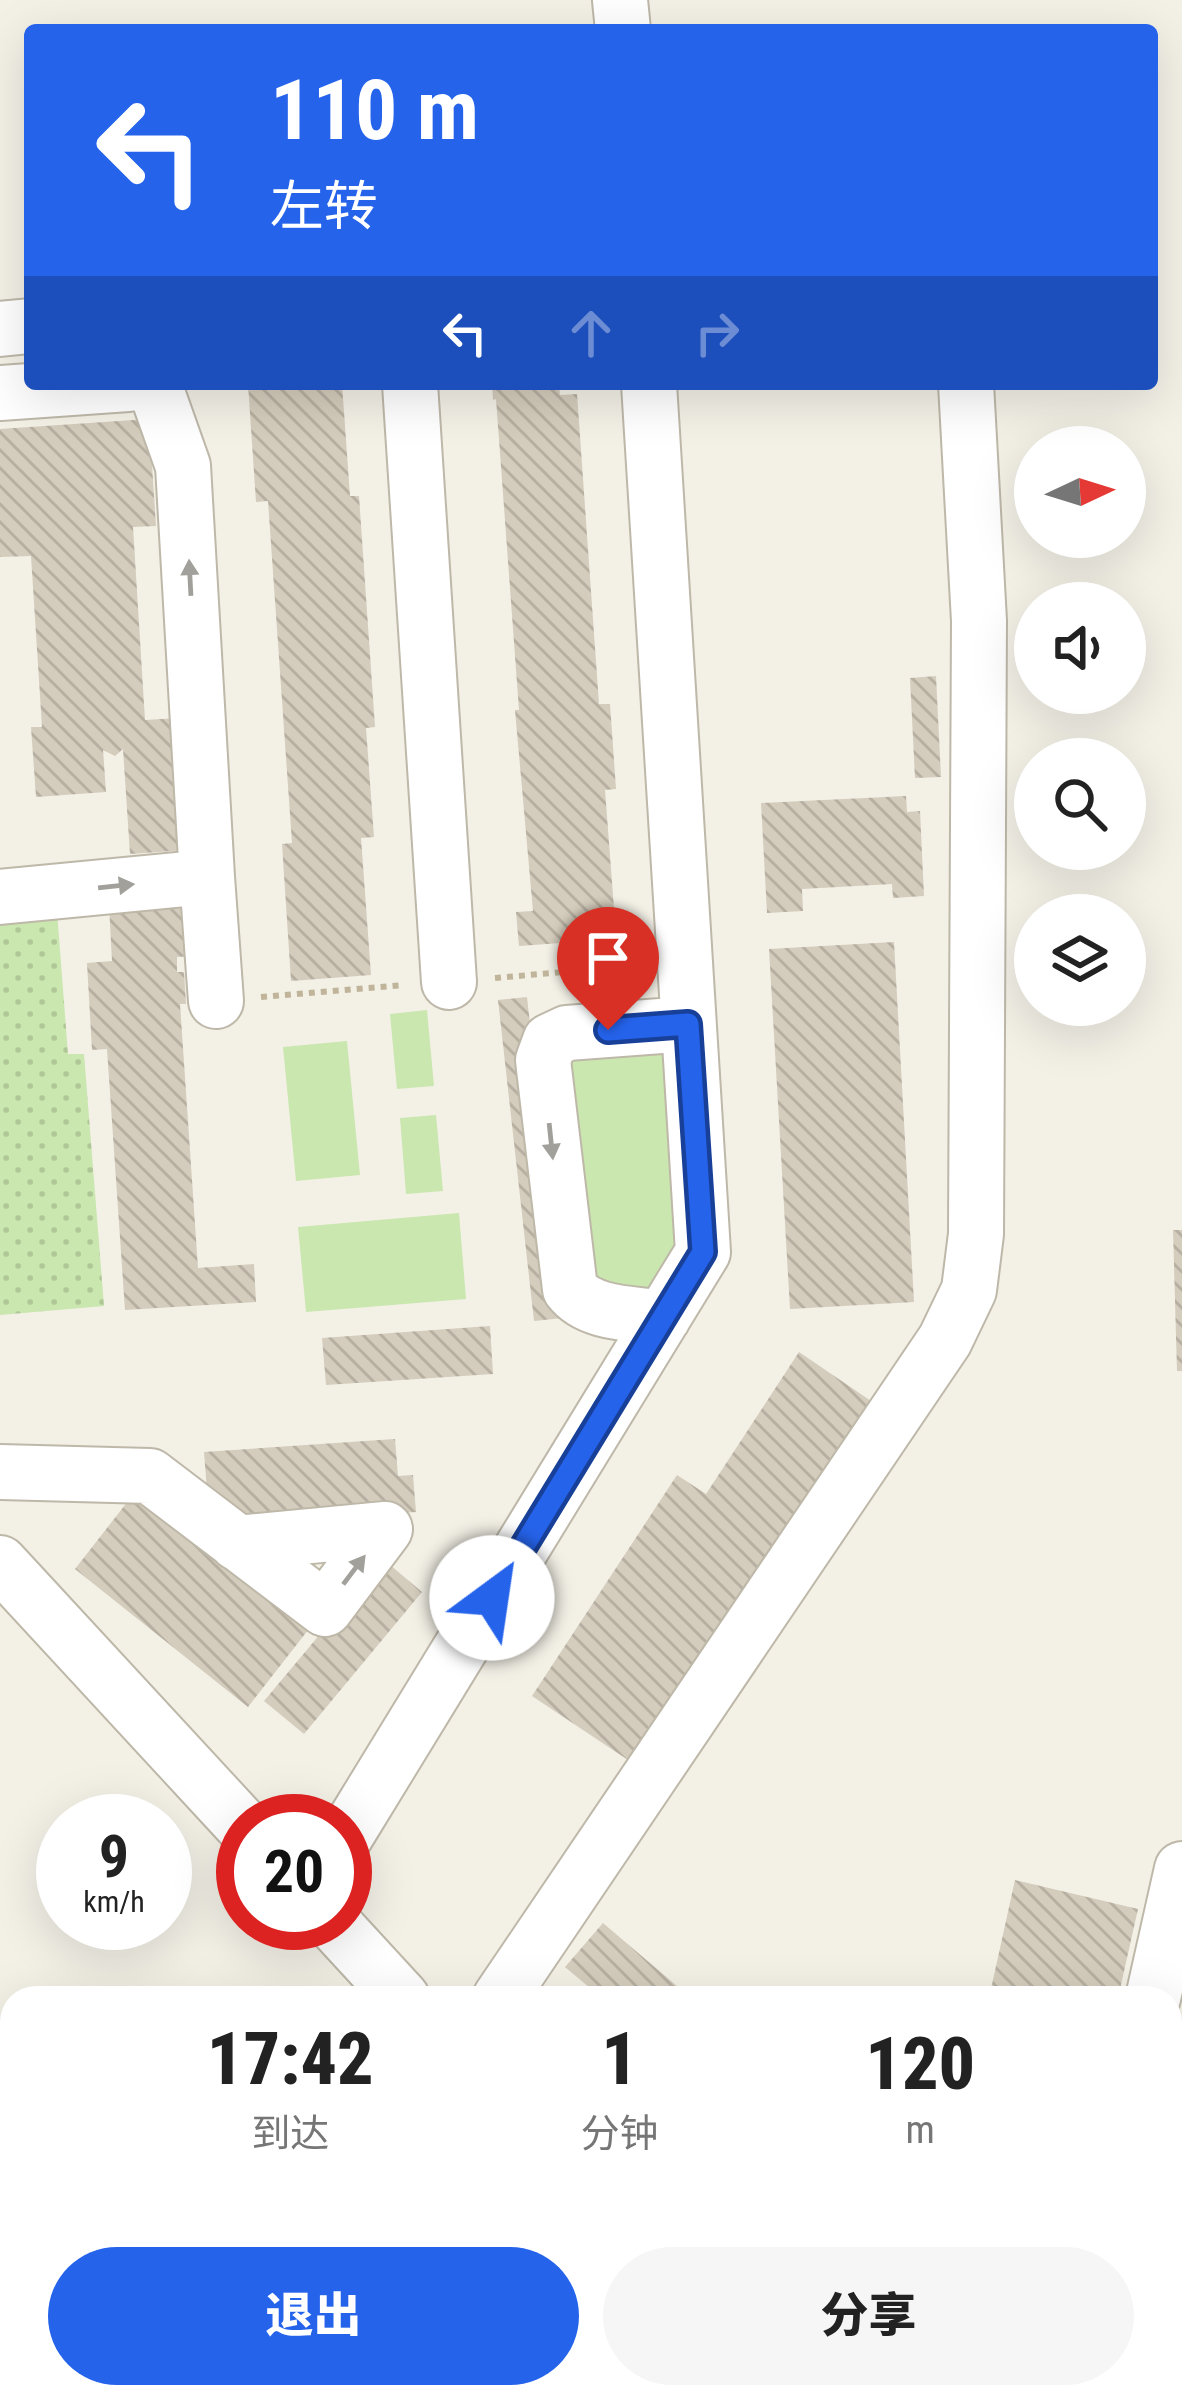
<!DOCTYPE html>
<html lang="zh">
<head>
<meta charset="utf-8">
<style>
	:root { --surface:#fff; --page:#f6f6f6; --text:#222; --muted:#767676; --accent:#2563eb }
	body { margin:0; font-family:"Roboto Condensed","Noto Sans SC",sans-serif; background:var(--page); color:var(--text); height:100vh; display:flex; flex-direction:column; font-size:45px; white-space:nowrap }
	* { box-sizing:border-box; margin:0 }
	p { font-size:39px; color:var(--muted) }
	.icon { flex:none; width:66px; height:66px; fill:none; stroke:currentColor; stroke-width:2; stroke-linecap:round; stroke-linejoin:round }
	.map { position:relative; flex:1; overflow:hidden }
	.sheet { position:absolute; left:0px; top:1986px; width:1182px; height:423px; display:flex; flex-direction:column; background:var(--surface); border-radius:36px 36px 0 0; box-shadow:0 12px 48px #0002 }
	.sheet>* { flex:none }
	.banner { position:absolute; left:24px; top:24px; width:1134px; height:366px; border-radius:12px; box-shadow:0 12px 48px #0002; background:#2563eb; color:#fff; overflow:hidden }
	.needle { width:78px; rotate:86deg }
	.buttons { position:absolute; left:1014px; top:426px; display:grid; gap:24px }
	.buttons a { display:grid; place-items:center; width:132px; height:132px; border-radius:50%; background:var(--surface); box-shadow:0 12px 48px #0002; font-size:60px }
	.speed { position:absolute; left:36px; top:1794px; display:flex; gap:24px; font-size:60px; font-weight:700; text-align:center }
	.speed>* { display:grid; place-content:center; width:156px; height:156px; border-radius:50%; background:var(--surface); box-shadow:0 12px 48px #0002; line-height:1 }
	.speed small { font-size:30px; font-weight:400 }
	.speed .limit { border:18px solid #d22; background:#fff; color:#111 }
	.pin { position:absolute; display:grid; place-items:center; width:102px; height:102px; color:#fff; margin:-123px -51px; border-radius:50% 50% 50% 0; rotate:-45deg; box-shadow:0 0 12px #0007 }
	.pin .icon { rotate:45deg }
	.me { position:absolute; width:132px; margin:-66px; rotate:31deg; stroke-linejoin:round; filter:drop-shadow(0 0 9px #0008) }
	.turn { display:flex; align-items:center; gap:42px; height:252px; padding:0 48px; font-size:54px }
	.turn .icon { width:156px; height:156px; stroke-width:2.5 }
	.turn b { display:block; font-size:84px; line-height:102px }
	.lanes { display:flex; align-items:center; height:114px; padding:0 48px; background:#0003; justify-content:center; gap:60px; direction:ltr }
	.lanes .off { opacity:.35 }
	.eta { display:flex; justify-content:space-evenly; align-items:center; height:204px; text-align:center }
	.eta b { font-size:72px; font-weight:800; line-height:84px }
	.button { display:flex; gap:24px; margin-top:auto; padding:24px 48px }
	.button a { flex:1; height:138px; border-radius:72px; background:var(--accent); color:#fff; font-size:48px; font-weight:800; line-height:138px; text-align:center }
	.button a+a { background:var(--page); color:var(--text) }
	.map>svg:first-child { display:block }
	.grass { fill:url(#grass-dots) }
	.garden { fill:#cae7af }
	.building { fill:url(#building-back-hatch) }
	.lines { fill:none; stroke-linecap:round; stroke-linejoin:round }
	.minor-casing { stroke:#beb8a9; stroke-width:58 }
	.path { stroke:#c0b59a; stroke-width:6; stroke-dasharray:6 6; stroke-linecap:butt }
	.minor { stroke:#fff; stroke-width:54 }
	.oneway { fill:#a2a09a }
	.route-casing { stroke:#184099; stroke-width:30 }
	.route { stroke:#2563eb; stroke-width:21 }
</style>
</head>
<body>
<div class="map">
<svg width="1182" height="2408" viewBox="0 0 1182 2408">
	<defs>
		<pattern id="grass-dots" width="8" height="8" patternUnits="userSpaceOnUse" patternTransform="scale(3)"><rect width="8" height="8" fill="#cae7af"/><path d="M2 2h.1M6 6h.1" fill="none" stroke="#afc797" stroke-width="1.8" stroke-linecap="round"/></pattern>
		<pattern id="building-back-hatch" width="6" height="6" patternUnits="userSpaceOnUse" patternTransform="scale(3)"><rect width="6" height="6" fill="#d4ccbc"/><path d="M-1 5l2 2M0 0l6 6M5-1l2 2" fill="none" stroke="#b7b0a2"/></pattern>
	</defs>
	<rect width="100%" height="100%" fill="#f3f0e6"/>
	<path class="grass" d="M57 911 68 1054H84L104 1306 0 1315V916Z"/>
	<path class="garden" d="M427 1010 434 1086 397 1089 390 1014Z
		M347 1041 360 1175 296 1181 283 1047Z
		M660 1047 671 1063 687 1238 649 1292 585 1286 561 1052Z
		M436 1115 443 1191 406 1194 400 1118Z
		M459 1213 466 1299 306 1312 298 1227Z"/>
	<path class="building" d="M248 384H342L350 496H359L375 727 366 728 374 837 361 838 371 975 291 981 282 844 292 843 268 501 256 502Z
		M492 384H559L560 395 577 394 599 704H610L616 789 605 790 615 922 602 923 603 940 519 946 516 912 533 911 515 710H519L496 399 493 400Z
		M149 419 156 526 133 527 145 720 179 718 188 850 130 854 123 749 115 756 103 750 106 792 36 797 31 727H42L31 556 0 557V429Z
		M936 676 941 777 915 778 910 678Z
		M906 796 907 812 920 811 924 896 893 898 892 884 802 889 803 911 767 913 761 803Z
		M191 900 195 956 177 957V972H184L186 1004H180L198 1268 254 1264 256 1302 125 1310 107 1049 92 1050 87 963 112 961 109 905Z
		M894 942 914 1302 790 1309 769 949Z
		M527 997 563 1318 534 1321 498 1000Z
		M1173 1230H1182V1371H1177Z
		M490 1326 493 1374 326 1385 322 1338Z
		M799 1352 871 1401 634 1764 532 1696 677 1475 706 1494Z
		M395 1439 398 1476 413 1475 416 1512 229 1525 208 1504 204 1452Z
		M139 1487 312 1625 248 1707 75 1569Z
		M383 1559 422 1592 304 1734 264 1701Z
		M1015 1880 1138 1909 1118 1998H989Z
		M603 1923 691 1998H602L565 1967Z
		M1170 2384 1182 2386V2408H1097L1099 2397H1170Z
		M898 2397H1008L1006 2408H914L896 2404Z"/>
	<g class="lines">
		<defs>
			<path id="minor" d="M620 0 623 30
				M0 329 30 326
				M410 384 449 982
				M0 393 128 384
				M207 877 216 1001
				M0 897 207 877 183 466 154 384
				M663 1318C633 1313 590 1315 570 1289L543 1060 550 1041 567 1033 688 1024
				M0 1472 150 1476 325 1609 385 1529 237 1543
				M0 1563 243 1826
				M345 1837 703 1252 649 384
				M333 1923 402 1998
				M500 1998 945 1340 969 1290 976 1234 979 621 966 384
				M1153 1998 1182 1869
				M801 2397 812 2408
				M1062 2408 1065 2397"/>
		</defs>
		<use href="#minor" class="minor-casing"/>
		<path class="path" d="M495 978 643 965
			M261 997 404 985"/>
		<use href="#minor" class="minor"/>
	</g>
	<defs><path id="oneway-solid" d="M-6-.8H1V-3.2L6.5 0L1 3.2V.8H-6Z" transform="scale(3)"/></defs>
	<g class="oneway">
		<use href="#oneway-solid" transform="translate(190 578) rotate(-93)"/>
		<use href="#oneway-solid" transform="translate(116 886) rotate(-6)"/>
		<use href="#oneway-solid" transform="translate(551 1141) rotate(84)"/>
		<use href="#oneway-solid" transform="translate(354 1570) rotate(-53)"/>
	</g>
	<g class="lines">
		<defs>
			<path id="route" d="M492 1598 703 1252 688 1024 608 1030"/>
		</defs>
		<use href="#route" class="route-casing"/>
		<use href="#route" class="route"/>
	</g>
</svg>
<div class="buttons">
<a><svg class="needle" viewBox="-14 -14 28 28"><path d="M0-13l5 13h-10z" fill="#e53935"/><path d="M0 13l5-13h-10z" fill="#767676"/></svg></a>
<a><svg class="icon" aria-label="sound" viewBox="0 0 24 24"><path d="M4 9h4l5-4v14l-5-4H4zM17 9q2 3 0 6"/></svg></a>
<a><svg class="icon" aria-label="search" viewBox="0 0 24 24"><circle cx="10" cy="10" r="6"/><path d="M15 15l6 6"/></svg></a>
<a><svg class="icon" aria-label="layers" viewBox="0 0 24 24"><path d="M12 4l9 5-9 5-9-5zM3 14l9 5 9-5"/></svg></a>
</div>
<div class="speed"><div>9<small>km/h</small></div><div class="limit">20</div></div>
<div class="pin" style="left:608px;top:1030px;background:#d93025"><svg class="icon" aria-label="arrive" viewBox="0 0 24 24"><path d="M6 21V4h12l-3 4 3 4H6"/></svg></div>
<svg class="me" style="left:492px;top:1598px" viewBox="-20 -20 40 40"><circle r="19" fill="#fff"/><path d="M0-13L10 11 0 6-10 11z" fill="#2563eb"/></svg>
<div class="banner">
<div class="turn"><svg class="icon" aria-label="left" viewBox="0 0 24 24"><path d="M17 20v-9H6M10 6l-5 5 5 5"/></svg><div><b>110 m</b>左转</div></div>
<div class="lanes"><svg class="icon" aria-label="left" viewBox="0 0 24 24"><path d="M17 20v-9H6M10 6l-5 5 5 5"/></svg><svg class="icon off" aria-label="ahead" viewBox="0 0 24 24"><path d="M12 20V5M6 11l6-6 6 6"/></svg><svg class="icon off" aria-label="right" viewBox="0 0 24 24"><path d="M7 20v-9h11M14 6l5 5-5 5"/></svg></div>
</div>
<section class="sheet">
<div class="eta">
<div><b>17:42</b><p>到达</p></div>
<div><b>1</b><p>分钟</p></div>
<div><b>120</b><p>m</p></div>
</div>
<div class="button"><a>退出</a><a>分享</a></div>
</section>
</div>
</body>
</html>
